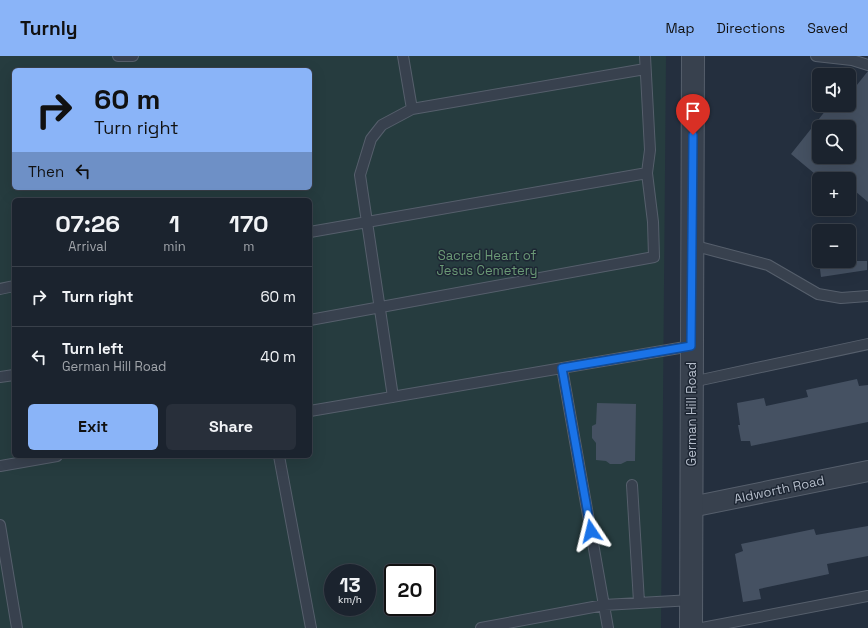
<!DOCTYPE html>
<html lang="en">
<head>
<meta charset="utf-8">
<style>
	:root { --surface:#1b232e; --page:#282f3a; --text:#f1f3f6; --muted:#a0a4aa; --line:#39404a; --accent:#8ab4f8 }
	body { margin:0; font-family:"Space Grotesk",sans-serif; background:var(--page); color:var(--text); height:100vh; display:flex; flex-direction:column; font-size:15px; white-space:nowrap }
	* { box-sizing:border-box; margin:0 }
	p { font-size:13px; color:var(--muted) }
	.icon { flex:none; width:22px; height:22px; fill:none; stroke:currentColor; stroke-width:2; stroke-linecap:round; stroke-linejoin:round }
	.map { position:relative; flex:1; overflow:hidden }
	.side { position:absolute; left:12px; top:142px; width:300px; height:260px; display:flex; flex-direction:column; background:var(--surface); border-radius:6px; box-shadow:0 4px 16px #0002,0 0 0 1px var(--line) }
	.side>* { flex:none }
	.top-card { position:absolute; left:12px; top:12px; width:300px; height:122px; border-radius:6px; box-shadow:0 4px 16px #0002,0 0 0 1px var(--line); background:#8ab4f8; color:#111; overflow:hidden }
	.fabs { position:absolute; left:812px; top:12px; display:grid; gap:8px }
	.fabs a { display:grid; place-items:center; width:44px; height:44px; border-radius:6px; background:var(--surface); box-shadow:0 4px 16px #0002,0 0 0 1px var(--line); font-size:20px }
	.speed { position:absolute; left:324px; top:508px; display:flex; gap:8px; font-size:20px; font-weight:700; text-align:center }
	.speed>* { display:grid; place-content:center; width:52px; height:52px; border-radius:50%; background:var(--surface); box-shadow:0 4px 16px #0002,0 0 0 1px var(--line); line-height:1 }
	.speed small { font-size:10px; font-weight:400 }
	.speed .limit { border:2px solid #111; border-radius:6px; background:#fff; color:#111 }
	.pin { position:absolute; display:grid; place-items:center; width:34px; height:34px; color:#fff; margin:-41px -17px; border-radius:50% 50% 50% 0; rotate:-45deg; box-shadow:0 0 4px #0007 }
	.pin .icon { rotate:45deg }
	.me { position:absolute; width:44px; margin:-22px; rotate:350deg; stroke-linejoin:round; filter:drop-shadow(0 0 3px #0008) }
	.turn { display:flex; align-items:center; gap:14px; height:84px; padding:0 16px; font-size:18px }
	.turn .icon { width:52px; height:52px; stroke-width:2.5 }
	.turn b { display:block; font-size:28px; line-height:34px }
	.then { display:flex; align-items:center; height:38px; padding:0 16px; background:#0003; gap:8px; font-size:15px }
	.eta { display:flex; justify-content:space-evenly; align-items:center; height:68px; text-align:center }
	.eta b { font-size:24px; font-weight:700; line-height:28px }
	.action { display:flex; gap:8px; margin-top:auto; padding:8px 16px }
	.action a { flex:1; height:46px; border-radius:6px; background:var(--accent); color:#111; font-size:16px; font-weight:700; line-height:46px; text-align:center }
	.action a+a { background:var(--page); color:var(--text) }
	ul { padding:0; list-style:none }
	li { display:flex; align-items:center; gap:12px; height:60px; padding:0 16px; border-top:1px solid var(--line) }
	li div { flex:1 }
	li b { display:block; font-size:15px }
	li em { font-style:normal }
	header { display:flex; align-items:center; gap:24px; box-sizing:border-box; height:56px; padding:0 20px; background:var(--accent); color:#111 }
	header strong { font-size:19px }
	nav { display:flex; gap:22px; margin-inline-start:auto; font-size:14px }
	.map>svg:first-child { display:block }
	.green { fill:#263c3f; fill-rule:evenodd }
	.building { fill:#455162; fill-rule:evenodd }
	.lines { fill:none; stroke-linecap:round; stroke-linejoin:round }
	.service-casing { stroke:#565f6c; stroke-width:12 }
	.minor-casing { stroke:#565f6c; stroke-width:22 }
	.tertiary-casing { stroke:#565f6c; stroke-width:24 }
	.service { stroke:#38414e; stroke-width:10 }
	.minor { stroke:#38414e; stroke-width:20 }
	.tertiary { stroke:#38414e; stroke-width:22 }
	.route-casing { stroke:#114b97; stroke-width:10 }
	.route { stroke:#1a73e8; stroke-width:7 }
	.labels { text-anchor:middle; stroke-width:3; stroke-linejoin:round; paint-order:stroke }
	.park-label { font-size:13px; fill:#6b9a76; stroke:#1d2633 }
	.street-label { font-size:13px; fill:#b4bcc9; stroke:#1d2633 }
</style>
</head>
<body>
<header>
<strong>Turnly</strong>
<nav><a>Map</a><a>Directions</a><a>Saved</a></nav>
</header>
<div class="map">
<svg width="868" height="572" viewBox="0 0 868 572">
	<rect width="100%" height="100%" fill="#242f3e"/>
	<path class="green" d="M0 0H666L661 572H0ZM14 14H310V132H14ZM14 144H310V400H14ZM333 517H367V551H333ZM393 517H427V551H393Z"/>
	<path class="building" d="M868 15V146L849 130V123H821L791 98 830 49H849V39ZM819 71H849V101H819Z
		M819 205H867V214L821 221Z
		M857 323 859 330 868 329V366L751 390 750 385H741L738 369H740L737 347 764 342 766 350 808 341 806 334Z
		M597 347 636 348 635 405H627L621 408H610L606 405 596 404V387L592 382V370L596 368Z
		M868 470V500L827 508 829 518 759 533 761 543 743 546 735 498 743 495 741 488 814 473 816 479Z"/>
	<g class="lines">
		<defs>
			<path id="service" d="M118 0H133
				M403 0 412 53
				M816 0 852 4 868 9
				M310 176 647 117
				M692 189 768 209 818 238 841 242 868 240
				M0 233 14 230
				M310 264 654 201 653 166 647 117 650 94 645 0
				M562 312 608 572
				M0 321 14 319
				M692 326 868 288
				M393 341 360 119 371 83 382 69 412 53 645 13
				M310 355 691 290
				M279 400 311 572
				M0 410 57 400
				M632 429 639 546
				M0 469 17 572
				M481 572 604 549 692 544
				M702 572 868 540"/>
			<path id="minor" d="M691 451 868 415"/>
			<path id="tertiary" d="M691 572 693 0"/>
		</defs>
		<use href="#service" class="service-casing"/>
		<use href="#minor" class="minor-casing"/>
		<use href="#tertiary" class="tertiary-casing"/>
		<use href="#service" class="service"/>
		<use href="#minor" class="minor"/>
		<use href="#tertiary" class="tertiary"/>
	</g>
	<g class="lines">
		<defs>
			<path id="route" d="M591 475 562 312 691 290 693 79"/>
		</defs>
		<use href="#route" class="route-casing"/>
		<use href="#route" class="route"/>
	</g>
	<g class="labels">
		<g class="park-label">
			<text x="487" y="204">Sacred Heart of<tspan x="487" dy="15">Jesus Cemetery</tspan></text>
		</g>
		<g class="street-label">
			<text transform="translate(691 358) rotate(-90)" y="5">German Hill Road</text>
			<text transform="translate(779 433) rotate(-12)" y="5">Aldworth Road</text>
		</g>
	</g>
</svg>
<div class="fabs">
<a><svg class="icon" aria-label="sound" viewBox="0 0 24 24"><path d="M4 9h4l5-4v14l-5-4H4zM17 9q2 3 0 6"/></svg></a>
<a><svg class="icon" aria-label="search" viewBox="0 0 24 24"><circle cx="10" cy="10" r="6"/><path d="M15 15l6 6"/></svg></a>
<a>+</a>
<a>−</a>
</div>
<div class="speed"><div>13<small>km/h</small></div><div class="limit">20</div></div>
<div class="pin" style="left:693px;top:79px;background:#d93025"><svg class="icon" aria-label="arrive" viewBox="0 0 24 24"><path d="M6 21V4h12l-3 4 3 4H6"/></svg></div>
<svg class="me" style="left:591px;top:475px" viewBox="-20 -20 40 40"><path d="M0-17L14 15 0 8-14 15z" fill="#1a73e8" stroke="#fff" stroke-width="4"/></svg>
<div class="top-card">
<div class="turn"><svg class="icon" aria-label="right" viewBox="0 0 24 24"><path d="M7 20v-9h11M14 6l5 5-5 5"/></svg><div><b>60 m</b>Turn right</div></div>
<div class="then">Then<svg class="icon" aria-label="left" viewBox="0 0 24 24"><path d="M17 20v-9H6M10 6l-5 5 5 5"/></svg></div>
</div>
<section class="side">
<div class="eta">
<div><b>07:26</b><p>Arrival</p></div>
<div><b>1</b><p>min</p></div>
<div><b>170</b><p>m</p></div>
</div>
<ul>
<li><svg class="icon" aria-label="right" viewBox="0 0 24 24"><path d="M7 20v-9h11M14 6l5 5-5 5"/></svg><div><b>Turn right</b></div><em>60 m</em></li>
<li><svg class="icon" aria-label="left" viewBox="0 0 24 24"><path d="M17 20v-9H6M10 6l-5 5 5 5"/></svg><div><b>Turn left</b><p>German Hill Road</p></div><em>40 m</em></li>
</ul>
<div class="action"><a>Exit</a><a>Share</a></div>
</section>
</div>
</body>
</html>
